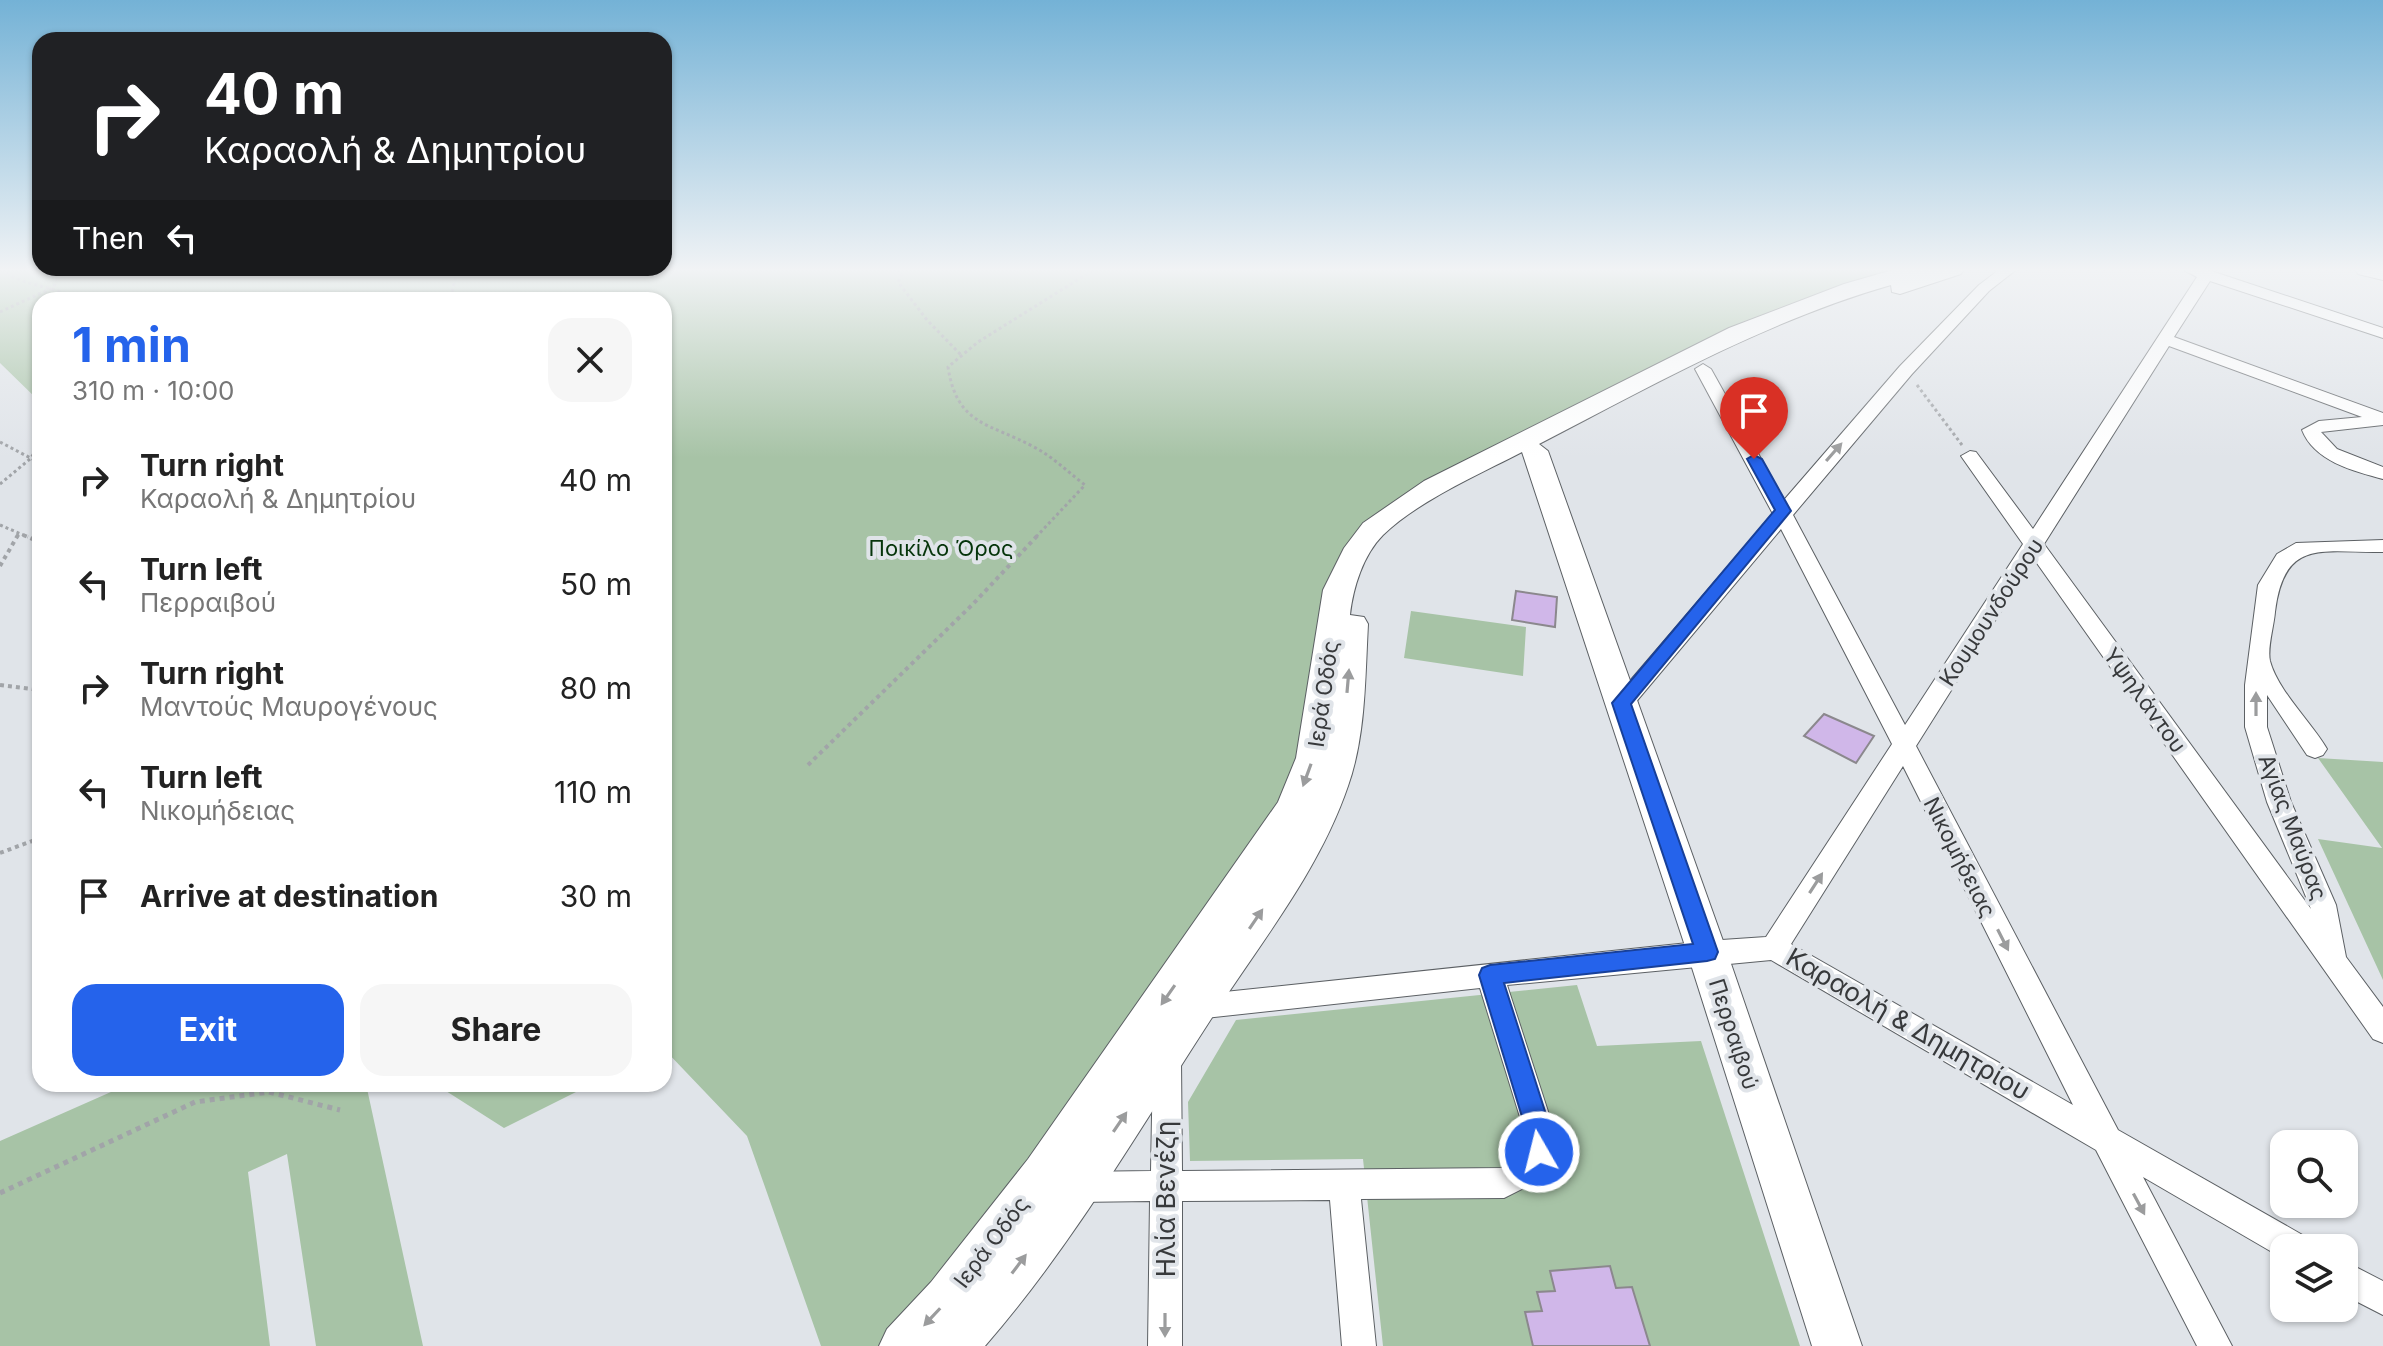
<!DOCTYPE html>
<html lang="en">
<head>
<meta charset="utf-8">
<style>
	:root { --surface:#fff; --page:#f6f6f6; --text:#222; --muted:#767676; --accent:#2563eb }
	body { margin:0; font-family:Inter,sans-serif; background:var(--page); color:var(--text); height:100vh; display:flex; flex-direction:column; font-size:30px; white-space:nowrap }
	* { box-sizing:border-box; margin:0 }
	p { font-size:26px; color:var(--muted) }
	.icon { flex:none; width:44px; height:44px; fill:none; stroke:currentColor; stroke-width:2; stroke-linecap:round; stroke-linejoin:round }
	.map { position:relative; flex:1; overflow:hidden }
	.panel { position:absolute; left:32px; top:292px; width:640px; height:800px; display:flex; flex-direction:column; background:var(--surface); border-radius:24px; box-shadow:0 2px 6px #0004 }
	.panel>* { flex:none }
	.guide { position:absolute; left:32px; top:32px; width:640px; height:244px; border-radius:24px; box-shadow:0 2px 6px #0004; background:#202124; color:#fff; overflow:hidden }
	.tools { position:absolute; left:2270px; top:1130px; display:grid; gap:16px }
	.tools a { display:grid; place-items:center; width:88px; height:88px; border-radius:16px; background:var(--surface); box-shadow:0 2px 6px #0004; font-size:40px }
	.pin { position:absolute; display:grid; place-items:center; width:68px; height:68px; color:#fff; margin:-82px -34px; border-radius:50% 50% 50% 0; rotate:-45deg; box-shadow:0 0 8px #0007 }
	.pin .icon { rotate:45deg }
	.me { position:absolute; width:88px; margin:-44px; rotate:352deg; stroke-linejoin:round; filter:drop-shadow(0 0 6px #0008) }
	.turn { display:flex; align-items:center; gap:28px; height:168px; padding:0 40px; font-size:36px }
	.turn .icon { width:104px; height:104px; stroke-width:2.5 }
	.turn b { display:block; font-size:56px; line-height:68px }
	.then { display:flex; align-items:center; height:76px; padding:0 40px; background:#0003; gap:16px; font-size:30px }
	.round { display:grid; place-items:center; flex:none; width:84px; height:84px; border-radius:24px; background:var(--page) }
	.headline { display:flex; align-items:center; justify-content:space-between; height:136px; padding:0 40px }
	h1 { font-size:48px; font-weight:700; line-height:60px; color:var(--accent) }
	.action { display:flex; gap:16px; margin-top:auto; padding:16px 40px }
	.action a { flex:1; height:92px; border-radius:24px; background:var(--accent); color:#fff; font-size:32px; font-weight:700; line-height:92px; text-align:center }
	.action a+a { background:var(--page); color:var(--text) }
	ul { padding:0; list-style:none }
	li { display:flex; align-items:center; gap:24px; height:104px; padding:0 40px }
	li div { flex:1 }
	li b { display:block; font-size:30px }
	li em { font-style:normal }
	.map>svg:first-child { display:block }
	.green { fill:#a7c3a6 }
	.building { fill:#d0b7e9; stroke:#8b888d; stroke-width:2 }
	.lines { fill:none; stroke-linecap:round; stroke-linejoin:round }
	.street-casing { stroke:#5c6064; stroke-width:2 }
	.secondary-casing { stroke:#5c6064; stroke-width:2 }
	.path-far2 { stroke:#a1a4a8; stroke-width:3; stroke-dasharray:3 3; stroke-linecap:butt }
	.path-far1 { stroke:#a1a4a8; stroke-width:4; stroke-dasharray:4 4; stroke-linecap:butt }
	.path { stroke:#a1a4a8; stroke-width:5; stroke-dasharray:5 5; stroke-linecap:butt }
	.street { fill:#fff; fill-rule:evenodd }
	.secondary { fill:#fff; fill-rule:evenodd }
	.oneway { fill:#9b9c9d }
	.route { fill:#2563eb; stroke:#184099; stroke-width:2 }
	.labels { text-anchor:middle; stroke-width:8; stroke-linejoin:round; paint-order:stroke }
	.park-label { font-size:22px; fill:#06350b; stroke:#e0e4e9 }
	.street-label { font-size:22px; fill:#37393b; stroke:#e0e4e9 }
	.near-street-label { font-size:26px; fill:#37393b; stroke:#e0e4e9 }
</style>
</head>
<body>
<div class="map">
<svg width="2383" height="1346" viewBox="0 0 2383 1346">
	<rect width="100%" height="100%" fill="#e0e4e9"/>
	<path class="green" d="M0 269H1904L1844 288 1370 527 1285 798 1023 1182 880 1346H821L747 1136 664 1049V300H40V402L0 363Z
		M1411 611 1526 627 1523 676 1404 658Z
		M2318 758 2383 762V980L2318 839 2382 848Z
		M1577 985 1597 1046 1701 1041 1800 1346H1383L1363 1159 1190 1161 1188 1102 1236 1020Z
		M129 1084H366L423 1346H316L287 1154 248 1172 270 1346H0V1141Z
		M435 1084H592L504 1128Z"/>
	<path class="building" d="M1516 591 1557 597 1555 627 1512 620Z
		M1824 714 1874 736 1856 763 1804 736Z
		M1610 1266 1616 1288 1632 1287 1650 1346H1533L1525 1312 1542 1311 1537 1292 1555 1291 1550 1271Z"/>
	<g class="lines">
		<defs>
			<path id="street" d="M2000 269H2017L1989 291 1912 374 1793 515 1905 725 2023 544 1961 456 1970 451 1976 452 2033 529 2197 277 2182 269H2205L2383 328V338L2210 281 2174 337 2383 413V425L2321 432 2337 449 2383 467V479C2353 471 2314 461 2302 430L2319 421 2362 417 2169 346 2044 544 2311 909 2267 802 2245 727V685L2258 585 2277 554 2296 543 2383 540V552C2323 553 2284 537 2275 612 2274 626 2267 648 2270 661 2278 691 2312 723 2327 749L2323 755 2315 758 2307 755 2267 695V727L2291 802 2336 905 2346 957 2383 1007V1043L2373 1039 2034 559 1916 746 2118 1130 2306 1237 2311 1248H2284V1259L2143 1177 2232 1346H2197L2096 1150 1771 960 1507 985 1554 1130 1553 1150 1543 1174 1532 1184 1504 1198 1361 1199 1376 1346H1342L1330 1200 1182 1201V1346H1148L1150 1201 1077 1202 1066 1198 1061 1187 1066 1176 1077 1172 1151 1171 1153 1061 1157 1052 1167 1048 1177 1052 1181 1061 1182 1171 1502 1168 1521 1153 1524 1130 1480 988 1196 1019 1186 1016 1182 1007 1186 998 1196 995 1707 941 1766 937 1892 744 1781 529 1630 709H1614L1611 703 1773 514 1695 369 1703 364 1711 369 1784 500 1900 366 1979 285ZM1903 766 2073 1105 1791 944Z
				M2344 1261 2383 1281V1315L2344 1295Z"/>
			<path id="secondary" d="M1896 269H1964L1961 274 1900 294 1892 292 1891 285C1766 321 1653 385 1539 444L1548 451 1727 952 1862 1346H1812L1687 952 1522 452C1478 475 1418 501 1383 535 1363 555 1353 588 1350 615L1364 617 1368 624C1365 678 1366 735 1348 786 1319 871 1261 942 1213 1016 1140 1128 1073 1245 985 1346H879L887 1329 931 1282 1028 1159 1278 802 1296 758 1323 590 1344 548 1363 523 1424 481 1729 328 1844 284Z
				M2355 269H2383V280L2358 274Z"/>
		</defs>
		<use href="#street" class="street-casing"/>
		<use href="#secondary" class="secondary-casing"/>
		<path class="path-far2" d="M2 269C24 288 53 284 76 300
			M112 269 144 275 174 269
			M448 269 456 276 450 300
			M898 269 902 274 898 282 927 320 962 356
			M0 312 54 287 60 269
			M1917 385 1962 445
			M0 442 40 463
			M0 484 30 459 40 445
			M0 525 28 537
			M17 537 19 533
			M1036 537 1085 485C1068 472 1053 457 1034 447 990 423 957 426 948 367L978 342 1095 269"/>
		<path class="path-far1" d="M23 535 40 542
			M0 566 18 535
			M0 685 40 690
			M808 765 973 604 1038 535
			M0 853 40 838"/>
		<path class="path" d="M0 1193 195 1102 269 1092 340 1110"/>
		<use href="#street" class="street"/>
		<use href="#secondary" class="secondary"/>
	</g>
	<defs><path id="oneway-solid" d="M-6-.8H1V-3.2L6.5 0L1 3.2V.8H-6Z" transform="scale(2)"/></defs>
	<g class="oneway">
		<use href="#oneway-solid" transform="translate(1834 452) rotate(-49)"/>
		<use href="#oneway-solid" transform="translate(1348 681) rotate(-85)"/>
		<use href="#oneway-solid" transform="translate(2256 704) rotate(-90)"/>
		<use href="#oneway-solid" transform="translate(1307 775) rotate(110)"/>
		<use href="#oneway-solid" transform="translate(1816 883) rotate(-57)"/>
		<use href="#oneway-solid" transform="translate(1256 919) rotate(-56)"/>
		<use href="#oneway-solid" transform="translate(2003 940) rotate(63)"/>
		<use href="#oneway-solid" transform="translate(1168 995) rotate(125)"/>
		<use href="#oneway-solid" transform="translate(1120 1122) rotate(-56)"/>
		<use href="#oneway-solid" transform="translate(2139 1204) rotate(62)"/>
		<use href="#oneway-solid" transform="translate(1019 1264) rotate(-53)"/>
		<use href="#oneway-solid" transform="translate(932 1317) rotate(133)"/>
		<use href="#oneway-solid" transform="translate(1165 1325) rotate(90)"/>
	</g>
	<linearGradient id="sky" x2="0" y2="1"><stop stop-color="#74b2d6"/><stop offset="0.59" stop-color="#f1f3f5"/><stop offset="1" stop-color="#f1f3f5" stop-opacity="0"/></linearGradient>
	<rect width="2383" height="458" fill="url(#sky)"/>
	<path class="route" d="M1754 455 1762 459 1791 511 1631 704 1718 952 1715 959 1707 961 1504 983 1551 1130 1552 1152 1548 1161 1539 1164 1530 1161 1527 1152 1526 1130 1479 975 1482 968 1490 965 1693 944 1612 703 1775 510 1747 459Z"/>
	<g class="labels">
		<g class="park-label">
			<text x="941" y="556">Ποικίλο Όρος</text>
		</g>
		<g class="street-label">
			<text transform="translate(1991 612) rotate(-57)" y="8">Κουμουνδούρου</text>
			<text transform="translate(1323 694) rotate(-82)" y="8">Ιερά Οδός</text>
			<text transform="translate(2145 700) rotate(54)" y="8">Υψηλάντου</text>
			<text transform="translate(2293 827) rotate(69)" y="8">Αγίας Μαύρας</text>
			<text transform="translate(1960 857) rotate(63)" y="8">Νικομήδειας</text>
			<text transform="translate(1734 1034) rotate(72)" y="8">Περραιβού</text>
			<text transform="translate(991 1242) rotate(-53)" y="8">Ιερά Οδός</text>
		</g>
		<g class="near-street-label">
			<text transform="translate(1908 1024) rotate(30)" y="9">Καραολή &amp; Δημητρίου</text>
			<text transform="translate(1166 1199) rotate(-90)" y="9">Ηλία Βενέζη</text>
		</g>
	</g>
</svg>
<div class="tools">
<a><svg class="icon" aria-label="search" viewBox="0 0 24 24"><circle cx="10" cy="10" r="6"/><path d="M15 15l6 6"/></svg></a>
<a><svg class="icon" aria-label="layers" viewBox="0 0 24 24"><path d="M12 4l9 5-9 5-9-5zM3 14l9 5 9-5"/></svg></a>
</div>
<div class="pin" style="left:1754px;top:459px;background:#d93025"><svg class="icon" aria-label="arrive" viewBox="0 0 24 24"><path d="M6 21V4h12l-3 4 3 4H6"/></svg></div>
<svg class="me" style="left:1539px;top:1152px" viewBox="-20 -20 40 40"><circle r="17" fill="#2563eb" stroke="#fff" stroke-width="3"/><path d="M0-11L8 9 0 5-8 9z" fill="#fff"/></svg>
<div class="guide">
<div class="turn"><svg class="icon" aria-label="right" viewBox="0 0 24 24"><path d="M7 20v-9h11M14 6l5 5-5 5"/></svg><div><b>40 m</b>Καραολή &amp; Δημητρίου</div></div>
<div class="then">Then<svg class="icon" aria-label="left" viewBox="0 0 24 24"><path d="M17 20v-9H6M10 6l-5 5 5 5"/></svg></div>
</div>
<section class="panel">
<div class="headline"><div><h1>1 min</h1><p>310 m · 10:00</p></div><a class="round"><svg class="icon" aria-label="close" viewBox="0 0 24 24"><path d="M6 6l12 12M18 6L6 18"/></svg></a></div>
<ul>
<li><svg class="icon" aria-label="right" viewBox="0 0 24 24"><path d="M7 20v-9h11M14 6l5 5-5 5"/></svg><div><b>Turn right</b><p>Καραολή &amp; Δημητρίου</p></div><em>40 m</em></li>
<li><svg class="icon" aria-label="left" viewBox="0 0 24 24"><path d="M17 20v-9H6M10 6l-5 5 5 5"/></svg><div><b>Turn left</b><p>Περραιβού</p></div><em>50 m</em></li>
<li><svg class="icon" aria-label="right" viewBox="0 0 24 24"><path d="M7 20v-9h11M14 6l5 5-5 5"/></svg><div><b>Turn right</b><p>Μαντούς Μαυρογένους</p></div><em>80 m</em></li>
<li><svg class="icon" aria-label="left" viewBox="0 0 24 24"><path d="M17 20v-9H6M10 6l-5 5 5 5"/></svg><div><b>Turn left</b><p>Νικομήδειας</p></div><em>110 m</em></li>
<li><svg class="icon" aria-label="arrive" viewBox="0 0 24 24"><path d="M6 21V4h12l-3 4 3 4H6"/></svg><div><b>Arrive at destination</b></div><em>30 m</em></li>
</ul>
<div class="action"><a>Exit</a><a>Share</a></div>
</section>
</div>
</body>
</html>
